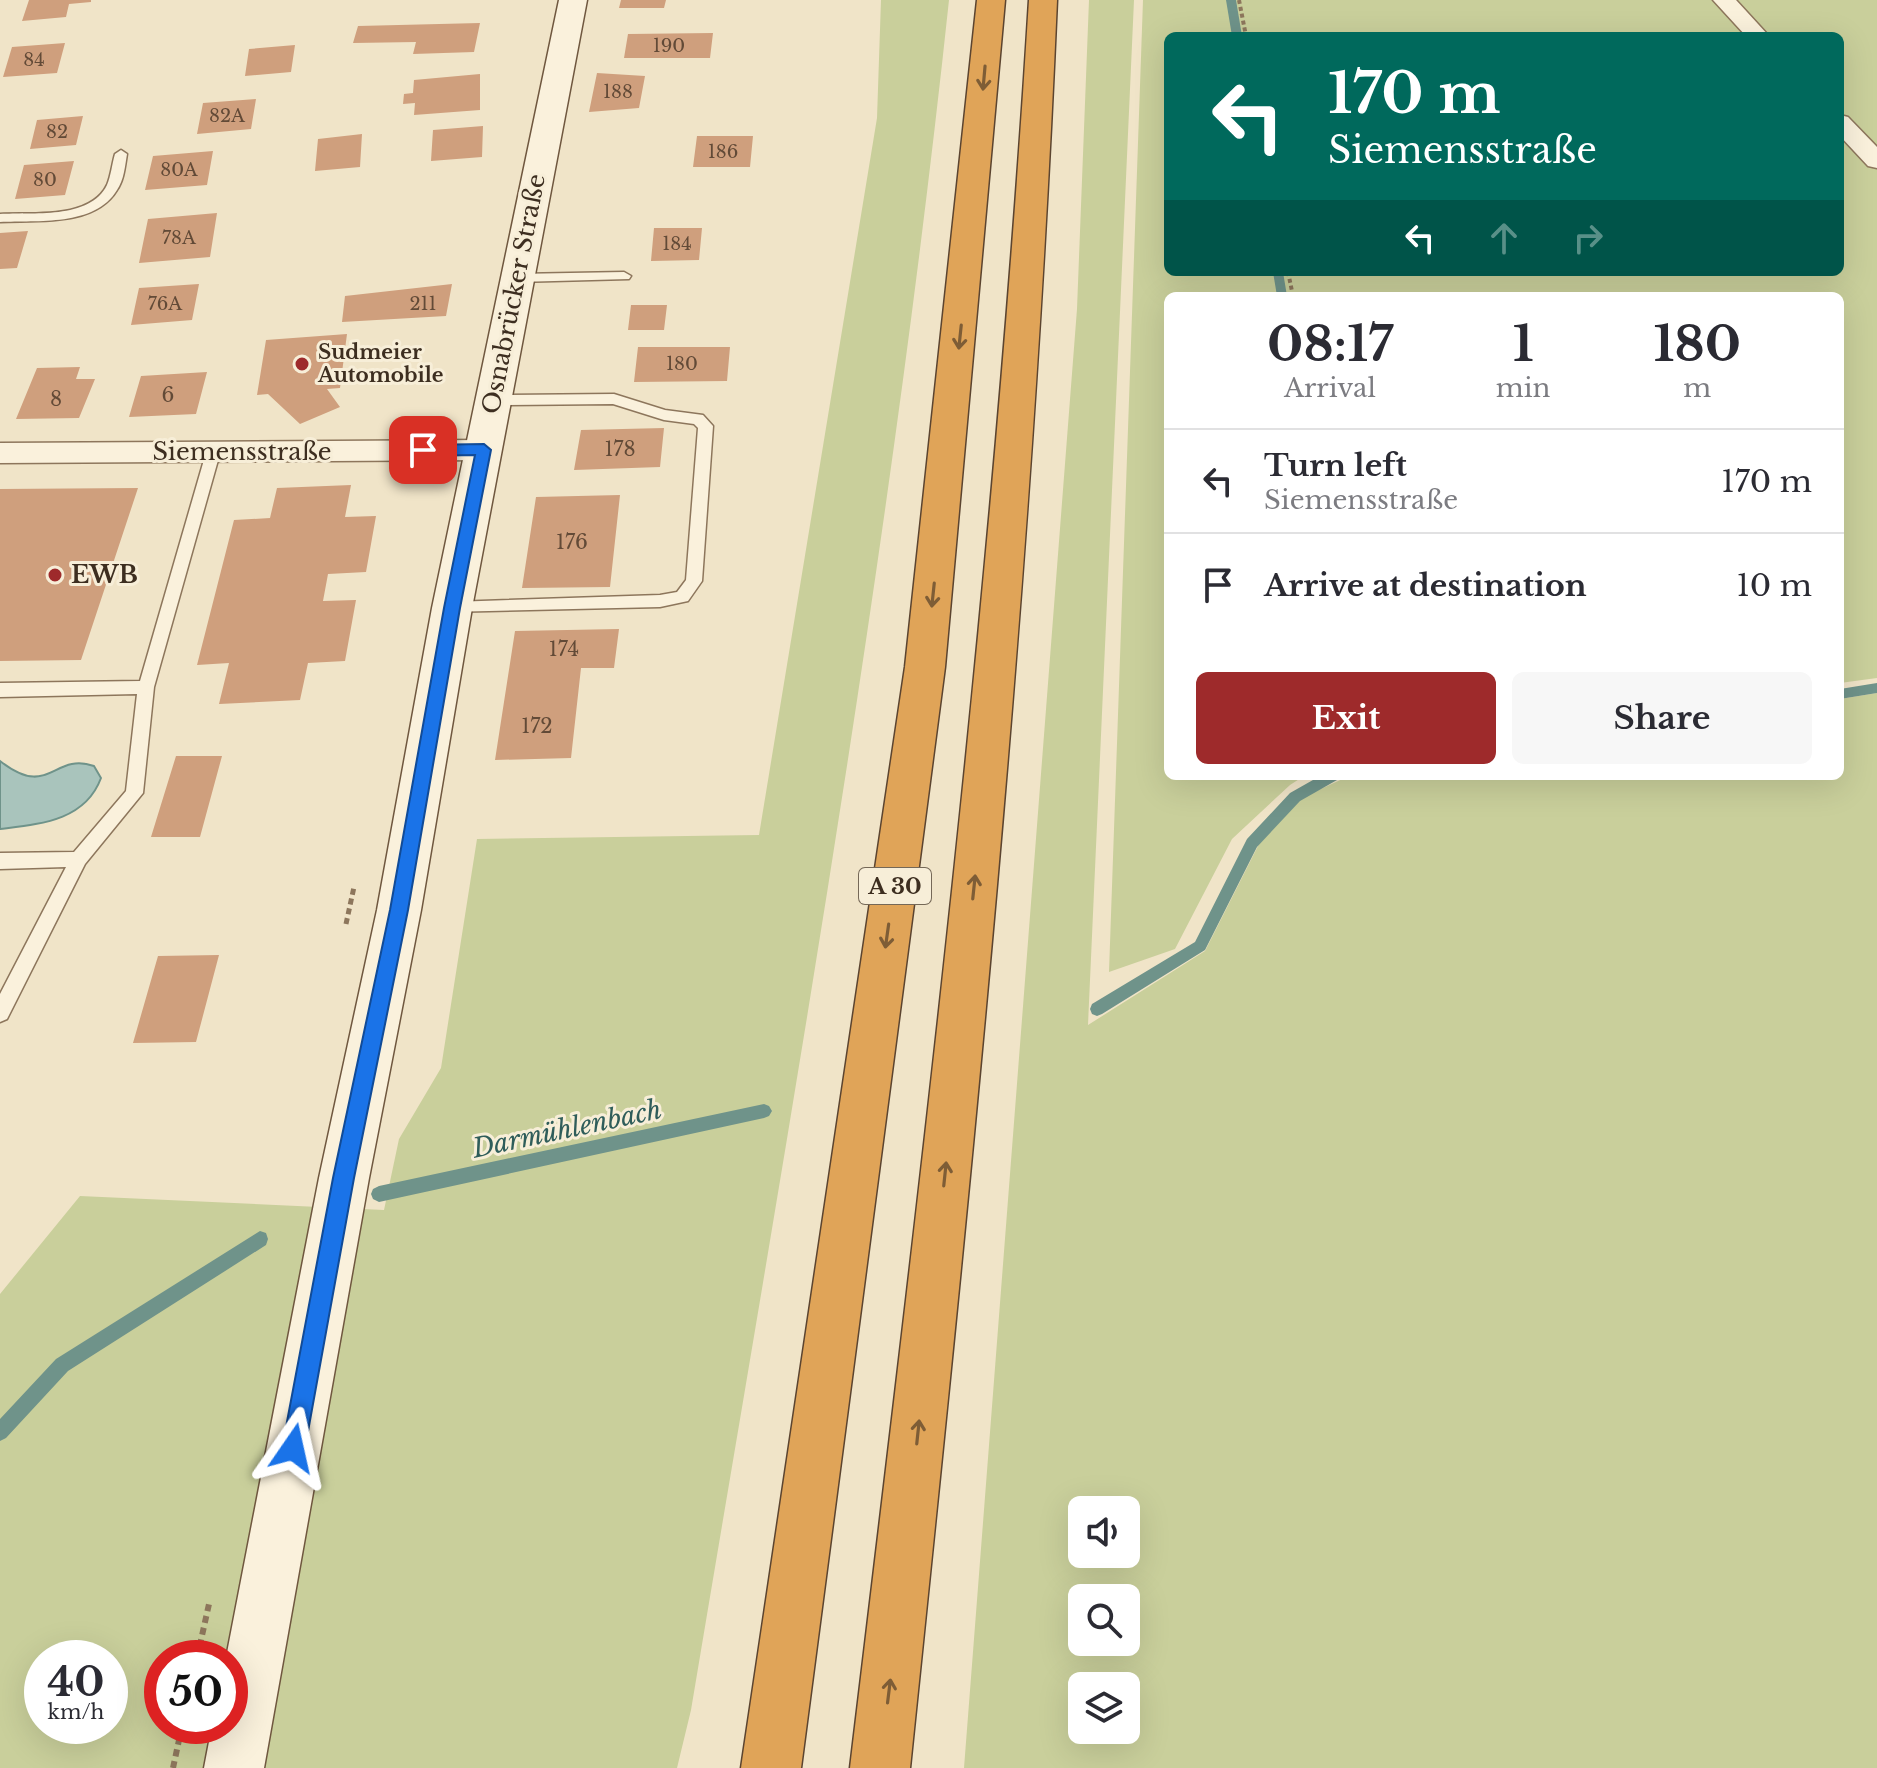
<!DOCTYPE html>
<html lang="en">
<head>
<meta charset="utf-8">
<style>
	:root { --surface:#fff; --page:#f7f7f7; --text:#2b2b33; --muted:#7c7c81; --line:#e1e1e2; --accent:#9e2a2b }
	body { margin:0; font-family:"Libre Baskerville",serif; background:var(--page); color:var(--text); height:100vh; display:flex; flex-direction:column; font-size:30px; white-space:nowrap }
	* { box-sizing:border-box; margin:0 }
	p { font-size:26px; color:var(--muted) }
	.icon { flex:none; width:44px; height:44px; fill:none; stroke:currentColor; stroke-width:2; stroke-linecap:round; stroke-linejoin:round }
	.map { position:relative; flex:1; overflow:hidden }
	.panel { position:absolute; left:1164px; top:292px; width:680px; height:488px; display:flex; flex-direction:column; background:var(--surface); border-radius:12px; box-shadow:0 8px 32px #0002 }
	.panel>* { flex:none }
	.banner { position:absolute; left:1164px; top:32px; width:680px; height:244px; border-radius:12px; box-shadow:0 8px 32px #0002; background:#00695c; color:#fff; overflow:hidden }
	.controls { position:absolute; left:1068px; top:1496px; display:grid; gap:16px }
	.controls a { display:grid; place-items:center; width:72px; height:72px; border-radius:12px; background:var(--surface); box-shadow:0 8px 32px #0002; font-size:40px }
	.speed { position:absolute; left:24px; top:1640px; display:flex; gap:16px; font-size:40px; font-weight:700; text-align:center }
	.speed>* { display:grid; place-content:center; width:104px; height:104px; border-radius:50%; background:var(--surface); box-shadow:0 8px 32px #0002; line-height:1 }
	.speed small { font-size:20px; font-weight:400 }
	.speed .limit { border:12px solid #d22; background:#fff; color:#111 }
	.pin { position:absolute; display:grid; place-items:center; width:68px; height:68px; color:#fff; margin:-34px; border-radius:16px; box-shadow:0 4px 12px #0006 }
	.me { position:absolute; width:88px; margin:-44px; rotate:11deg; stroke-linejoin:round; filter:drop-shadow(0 0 6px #0008) }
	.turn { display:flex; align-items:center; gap:28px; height:168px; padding:0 32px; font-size:36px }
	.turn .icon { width:104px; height:104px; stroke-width:2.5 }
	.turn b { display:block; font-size:56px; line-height:68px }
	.lanes { display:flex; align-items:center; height:76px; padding:0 32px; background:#0003; justify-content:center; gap:40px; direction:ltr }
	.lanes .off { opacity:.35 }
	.eta { display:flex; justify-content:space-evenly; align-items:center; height:136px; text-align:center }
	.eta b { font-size:48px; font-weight:700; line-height:56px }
	.action { display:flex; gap:16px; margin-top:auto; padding:16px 32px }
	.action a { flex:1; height:92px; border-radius:12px; background:var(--accent); color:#fff; font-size:32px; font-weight:700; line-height:92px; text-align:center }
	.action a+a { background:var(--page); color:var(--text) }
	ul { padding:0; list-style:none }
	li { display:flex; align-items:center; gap:24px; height:104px; padding:0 32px; border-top:2px solid var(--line) }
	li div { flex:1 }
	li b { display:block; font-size:30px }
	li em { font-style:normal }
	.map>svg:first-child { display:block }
	.green { fill:#c9cf9b; fill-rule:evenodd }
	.water { fill:#a9c4bc; stroke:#6f938a; stroke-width:2 }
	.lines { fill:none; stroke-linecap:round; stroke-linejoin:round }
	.stream { fill:#6f938a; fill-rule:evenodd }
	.building { fill:#cf9f7d }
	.service-casing { stroke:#8d765c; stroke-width:3 }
	.minor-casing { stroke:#8d765c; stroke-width:3 }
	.secondary-casing { stroke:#6f573f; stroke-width:3 }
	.motorway-casing { stroke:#5b4430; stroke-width:3 }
	.path-far2 { stroke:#8d765c; stroke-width:4; stroke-dasharray:4 3; stroke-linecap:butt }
	.path-far1 { stroke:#8d765c; stroke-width:5; stroke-dasharray:6 4; stroke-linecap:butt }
	.path { stroke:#8d765c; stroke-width:6; stroke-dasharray:7 5; stroke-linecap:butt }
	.service { fill:#faf1dc; fill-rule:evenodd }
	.minor { fill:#faf1dc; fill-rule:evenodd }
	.secondary { fill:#faf1dc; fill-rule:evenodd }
	.motorway { fill:#e0a458; fill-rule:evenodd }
	.oneway { stroke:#7e5d36 }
	.route { fill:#1a73e8; stroke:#114b97; stroke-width:2 }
	.poi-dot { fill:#9e2a2b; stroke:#f7eed8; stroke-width:3 }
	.labels { text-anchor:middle; stroke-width:6; stroke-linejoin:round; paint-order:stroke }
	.far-number-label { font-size:18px; fill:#624a37 }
	.far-poi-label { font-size:20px; font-weight:bold; fill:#3d2e20; stroke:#f7eed8; text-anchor:start }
	.number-label { font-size:20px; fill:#624a37 }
	.shield { fill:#f7eed8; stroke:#756857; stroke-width:2 }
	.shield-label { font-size:22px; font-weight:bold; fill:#3d2e20 }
	.street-label { font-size:24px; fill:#3d2e20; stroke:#f7eed8 }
	.poi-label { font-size:24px; font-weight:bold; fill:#3d2e20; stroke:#f7eed8; text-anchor:start }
	.water-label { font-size:26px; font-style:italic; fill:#2f5d5a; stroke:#f7eed8 }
</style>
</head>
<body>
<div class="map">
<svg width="1877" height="1768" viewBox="0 0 1877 1768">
	<rect width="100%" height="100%" fill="#f0e4c8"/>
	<path class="green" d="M881 0H949C888 573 786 1142 691 1710L677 1768H0V1294L80 1196 384 1210 399 1139 441 1068 477 839 759 835 877 118ZM42 1658H110V1726H42ZM162 1658H230V1726H162Z
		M1089 0H1134L1088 1025 1205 951 1259 844 1299 799 1349 776H1840V699L1877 693V1768H964L1077 309ZM1082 1510H1126V1554H1082ZM1082 1598H1126V1642H1082ZM1082 1686H1126V1730H1082Z
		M1143 0H1877V678L1840 683V296H1168V776H1304L1290 785 1232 839 1175 949 1109 972ZM1168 36H1840V272H1168Z"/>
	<path class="water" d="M0 761C50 800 52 752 94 766L101 778C85 821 40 824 0 829Z"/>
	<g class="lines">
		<path class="stream" d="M1226 0H1236L1242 36H1232Z
			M1273 272H1283L1287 296H1277Z
			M1877 683V693L1840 699V689Z
			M1320 776H1339L1337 780 1300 801 1257 847 1205 950 1102 1014 1097 1016 1092 1014 1090 1009 1092 1004 1195 942 1247 839 1290 793Z
			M764 1104 769 1106 772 1111 769 1116 764 1118 379 1202 373 1199 371 1194 373 1189 379 1186Z
			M260 1231 266 1233 268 1239 266 1245 68 1371 6 1438 0 1441V1419L56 1359Z"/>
	</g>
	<path class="building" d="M29 0H91V2L69 4 66 17 22 21Z
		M621 0H666L664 8H619Z
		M480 23 474 52 413 54 416 42 353 43 358 26Z
		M713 33 710 58H624L628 34Z
		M65 43 57 73 3 77 12 47Z
		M295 45 291 72 245 76 249 49Z
		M597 73 645 76 639 108 589 112Z
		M480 74V110L414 115 415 103 403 104 404 94 413 93 414 80Z
		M256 99 251 129 197 134 203 103Z
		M83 116 76 145 30 149 37 120Z
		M483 126 482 157 431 161 433 130Z
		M362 134 360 167 315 171 318 139Z
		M697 136H753L750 167H693Z
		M213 151 207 185 145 190 153 156Z
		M74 161 65 195 15 199 24 165Z
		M217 213 210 257 139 263 148 219Z
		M654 228H702L699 260 651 261Z
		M28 231 17 268 0 269V233Z
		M199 284 192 320 131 325 139 288Z
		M452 284 446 316 342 322 345 296Z
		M631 305H667L664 330H628Z
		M347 334 340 388 327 389 340 407 300 424 268 394 257 395 266 340Z
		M638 347H730L727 381 634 382Z
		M80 367 76 379H95L79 418 16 419 37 368Z
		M207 372 196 414 129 417 141 376Z
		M664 428 660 467 574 470 581 430Z
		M351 485 345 517 376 516 366 572 328 574 323 601 356 600 345 661 308 663 300 700 219 704 229 663 197 665 234 520 270 518 277 488Z
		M138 488 81 660 0 661V489Z
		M620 495 610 587 522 588 536 497Z
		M619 629 614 668H581L571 758 495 760 515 631Z
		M176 756H222L200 837H151Z
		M219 955 196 1042 133 1043 158 956Z"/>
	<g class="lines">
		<defs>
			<path id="service" d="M121 150 127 154C125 166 124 180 117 190 95 227 37 220 0 222V214C31 212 90 220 107 185 111 176 112 164 115 154Z
				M624 272 631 276 629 279 517 282 510 278 517 274Z
				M614 394 665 410 703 415 713 426 702 581 688 601 660 607 446 612 444 608 446 604 452 602 660 595 677 592 686 580 698 428 694 424 664 420 613 404 494 405 487 400 494 395Z
				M213 448 220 453 154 687 143 793 85 864 7 1019 0 1022V994L66 867 0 869V853L74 852 126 791 137 694 0 697V683L140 681 206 453Z"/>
			<path id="minor" d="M1713 0H1736L1769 36H1746Z
				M1840 115 1848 117 1877 147V168L1868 166 1840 136Z
				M484 440 494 443 498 450 494 457 484 460 0 463V443Z"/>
			<path id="secondary" d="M559 0H587L472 608 421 910 369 1178 264 1768H204L212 1726H230V1658H226L319 1178 377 910 432 608Z"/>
			<path id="motorway" d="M977 0H1005L945 667 801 1768H741L905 667Z
				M1029 0H1057C1032 591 971 1180 910 1768H850C921 1180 993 591 1029 0Z"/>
		</defs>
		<use href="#service" class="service-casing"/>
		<use href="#minor" class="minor-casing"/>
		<use href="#secondary" class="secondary-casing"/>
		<use href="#motorway" class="motorway-casing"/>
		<path class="path-far2" d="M1239 0 1246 36
			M1288 272 1293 296"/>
		<path class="path-far1" d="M346 924 354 887"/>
		<path class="path" d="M197 1658 209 1604
			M173 1768 182 1726"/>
		<use href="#service" class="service"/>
		<use href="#minor" class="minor"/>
		<use href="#secondary" class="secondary"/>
		<use href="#motorway" class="motorway"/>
	</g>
	<defs><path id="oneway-shaft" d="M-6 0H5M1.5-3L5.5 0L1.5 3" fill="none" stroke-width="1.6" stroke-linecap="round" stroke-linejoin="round" transform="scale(2)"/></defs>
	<g class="oneway">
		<use href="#oneway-shaft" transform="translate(984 78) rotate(95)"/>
		<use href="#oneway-shaft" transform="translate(960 337) rotate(96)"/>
		<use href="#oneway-shaft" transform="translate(933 595) rotate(96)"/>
		<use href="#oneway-shaft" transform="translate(974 887) rotate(-84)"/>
		<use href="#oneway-shaft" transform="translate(887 936) rotate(98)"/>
		<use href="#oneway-shaft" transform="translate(945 1174) rotate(-84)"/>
		<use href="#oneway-shaft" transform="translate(918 1432) rotate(-84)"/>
		<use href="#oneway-shaft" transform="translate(889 1691) rotate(-83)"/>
	</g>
	<path class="route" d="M484 444 491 450 460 608 408 910 354 1178 305 1448 301 1456 293 1460 286 1456 282 1448 333 1178 390 910 444 608 475 455 423 456 415 450 423 445Z"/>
	<g class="poi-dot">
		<circle cx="302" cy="364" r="8"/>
		<circle cx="55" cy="575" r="8"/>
	</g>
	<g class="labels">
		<g class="far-number-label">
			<text x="669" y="52">190</text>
			<text x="34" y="66">84</text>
			<text x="618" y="98">188</text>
			<text x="227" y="122">82A</text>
			<text x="57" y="138">82</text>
			<text x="723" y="158">186</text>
			<text x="179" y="176">80A</text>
			<text x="45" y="186">80</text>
			<text x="179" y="244">78A</text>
			<text x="677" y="250">184</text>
			<text x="165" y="310">76A</text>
			<text x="423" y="310">211</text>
			<text x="682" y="370">180</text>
		</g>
		<g class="far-poi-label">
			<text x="318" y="359">Sudmeier<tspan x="318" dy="23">Automobile</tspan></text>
		</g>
		<g class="number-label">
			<text x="168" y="402">6</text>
			<text x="56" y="406">8</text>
			<text x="620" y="456">178</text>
			<text x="572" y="549">176</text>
			<text x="564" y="656">174</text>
			<text x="537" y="733">172</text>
		</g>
		<rect class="shield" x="859" y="868" width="72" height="36" rx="6"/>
		<g class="shield-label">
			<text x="895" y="894">A 30</text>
		</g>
		<g class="street-label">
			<text transform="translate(514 294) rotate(-79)" y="8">Osnabrücker Straße</text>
			<text x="242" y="460">Siemensstraße</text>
		</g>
		<g class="poi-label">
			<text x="71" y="583">EWB</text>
		</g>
		<g class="water-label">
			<text transform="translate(567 1129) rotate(-12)" y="9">Darmühlenbach</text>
		</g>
	</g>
</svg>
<div class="controls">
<a><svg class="icon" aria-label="sound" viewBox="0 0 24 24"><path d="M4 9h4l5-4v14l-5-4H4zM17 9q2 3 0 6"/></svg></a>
<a><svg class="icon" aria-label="search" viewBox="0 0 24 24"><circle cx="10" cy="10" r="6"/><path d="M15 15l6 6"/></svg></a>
<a><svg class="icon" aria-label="layers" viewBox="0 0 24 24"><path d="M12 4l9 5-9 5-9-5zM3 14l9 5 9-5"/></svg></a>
</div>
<div class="speed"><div>40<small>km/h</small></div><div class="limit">50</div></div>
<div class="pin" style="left:423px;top:450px;background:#d93025"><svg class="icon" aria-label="arrive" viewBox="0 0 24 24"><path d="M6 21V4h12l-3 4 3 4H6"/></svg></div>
<svg class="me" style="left:293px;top:1448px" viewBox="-20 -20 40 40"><path d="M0-17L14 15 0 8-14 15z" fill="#1a73e8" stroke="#fff" stroke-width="4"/></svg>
<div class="banner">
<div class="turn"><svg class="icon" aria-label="left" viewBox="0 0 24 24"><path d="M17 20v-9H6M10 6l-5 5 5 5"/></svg><div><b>170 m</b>Siemensstraße</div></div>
<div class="lanes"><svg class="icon" aria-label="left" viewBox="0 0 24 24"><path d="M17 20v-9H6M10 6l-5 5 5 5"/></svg><svg class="icon off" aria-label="ahead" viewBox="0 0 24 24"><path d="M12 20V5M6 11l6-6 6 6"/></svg><svg class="icon off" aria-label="right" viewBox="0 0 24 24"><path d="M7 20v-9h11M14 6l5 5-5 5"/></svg></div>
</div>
<section class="panel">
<div class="eta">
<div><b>08:17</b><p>Arrival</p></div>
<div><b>1</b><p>min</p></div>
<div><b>180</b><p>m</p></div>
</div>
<ul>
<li><svg class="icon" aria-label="left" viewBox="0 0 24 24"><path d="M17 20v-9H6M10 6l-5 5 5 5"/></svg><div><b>Turn left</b><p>Siemensstraße</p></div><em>170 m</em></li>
<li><svg class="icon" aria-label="arrive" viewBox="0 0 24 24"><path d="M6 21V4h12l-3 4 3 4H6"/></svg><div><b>Arrive at destination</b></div><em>10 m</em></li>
</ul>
<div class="action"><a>Exit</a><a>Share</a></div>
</section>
</div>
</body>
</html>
